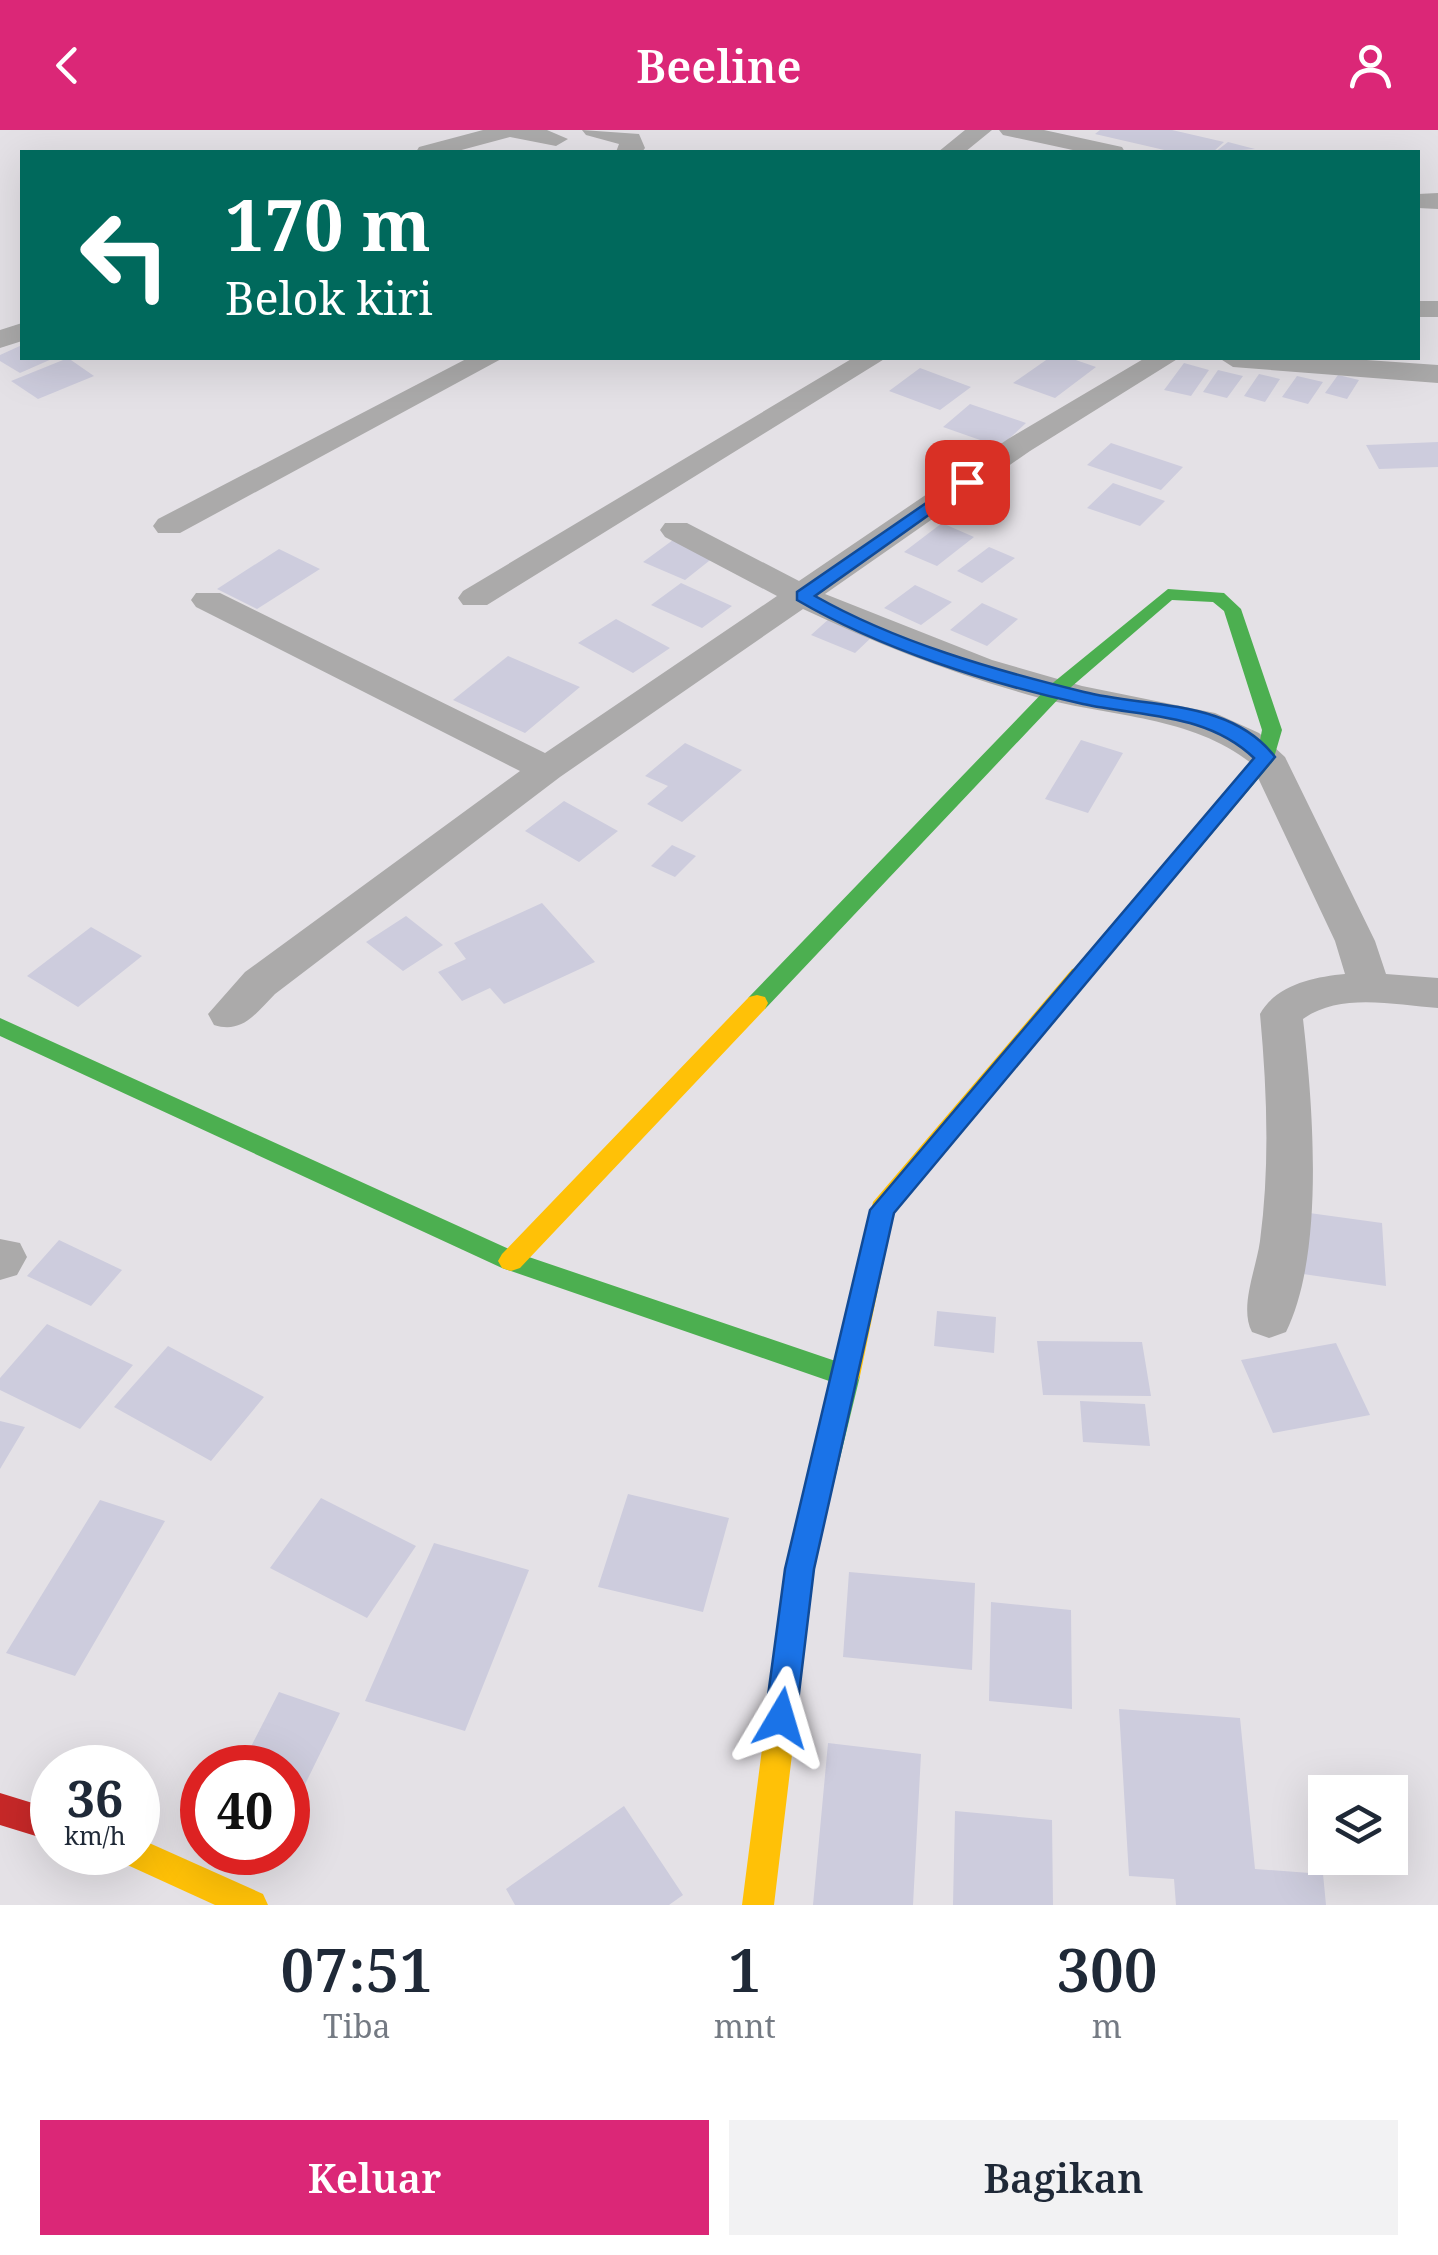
<!DOCTYPE html>
<html lang="id">
<head>
<meta charset="utf-8">
<style>
	:root { --surface:#fff; --page:#f2f2f3; --text:#1f2937; --muted:#747a83; --accent:#db2777 }
	body { margin:0; font-family:"Noto Serif",serif; background:var(--page); color:var(--text); height:100vh; display:flex; flex-direction:column; font-size:38px; white-space:nowrap }
	* { box-sizing:border-box; margin:0 }
	p { font-size:32px; color:var(--muted) }
	.icon { flex:none; width:55px; height:55px; fill:none; stroke:currentColor; stroke-width:2; stroke-linecap:round; stroke-linejoin:round }
	.map { position:relative; height:1775px; overflow:hidden }
	.side { display:flex; flex-direction:column; background:var(--surface); flex:1 }
	.side>* { flex:none }
	.banner { position:absolute; left:20px; top:20px; width:1400px; height:210px; border-radius:0px; box-shadow:0 10px 40px #0002; background:#00695c; color:#fff; overflow:hidden }
	.tools { position:absolute; left:1308px; top:1645px; display:grid; gap:20px }
	.tools a { display:grid; place-items:center; width:100px; height:100px; border-radius:0px; background:var(--surface); box-shadow:0 10px 40px #0002; font-size:50px }
	.speed { position:absolute; left:30px; top:1615px; display:flex; gap:20px; font-size:50px; font-weight:700; text-align:center }
	.speed>* { display:grid; place-content:center; width:130px; height:130px; border-radius:50%; background:var(--surface); box-shadow:0 10px 40px #0002; line-height:1 }
	.speed small { font-size:25px; font-weight:400 }
	.speed .limit { border:15px solid #d22; background:#fff; color:#111 }
	.pin { position:absolute; display:grid; place-items:center; width:85px; height:85px; color:#fff; margin:-42px; border-radius:20px; box-shadow:0 5px 15px #0006 }
	.me { position:absolute; width:110px; margin:-55px; rotate:7deg; stroke-linejoin:round; filter:drop-shadow(0 0 8px #0008) }
	.turn { display:flex; align-items:center; gap:35px; height:210px; padding:0 40px; font-size:45px }
	.turn .icon { width:130px; height:130px; stroke-width:2.5 }
	.turn b { display:block; font-size:70px; line-height:85px }
	.eta { display:flex; justify-content:space-evenly; align-items:center; height:170px; text-align:center }
	.eta b { font-size:60px; font-weight:600; line-height:70px }
	.primary-button { display:flex; gap:20px; margin-top:auto; padding:20px 40px }
	.primary-button a { flex:1; height:115px; border-radius:0px; background:var(--accent); color:#fff; font-size:40px; font-weight:600; line-height:115px; text-align:center }
	.primary-button a+a { background:var(--page); color:var(--text) }
	header { display:flex; justify-content:space-between; align-items:center; height:130px; padding:0 40px; background:var(--accent); color:#fff; font-size:45px; font-weight:600 }
	.map>svg:first-child { display:block }
	.building { fill:#cdccdd }
	.lines { fill:none; stroke-linecap:round; stroke-linejoin:round }
	.street { fill:#abaaaa; fill-rule:evenodd }
	.fast { fill:#4caf50; fill-rule:evenodd }
	.slow { fill:#ffc107; fill-rule:evenodd }
	.jam { fill:#c62828; fill-rule:evenodd }
	.route { fill:#1a73e8; stroke:#114b97; stroke-width:2.5 }
</style>
</head>
<body>
<header><svg class="icon" aria-label="back" viewBox="0 0 24 24"><path d="M15 5l-7 7 7 7"/></svg>Beeline<svg class="icon" aria-label="person" viewBox="0 0 24 24"><circle cx="12" cy="8" r="4"/><path d="M4 21q1-7 8-7t8 7"/></svg></header>
<div class="map">
<svg width="1438" height="1775" viewBox="0 0 1438 1775">
	<rect width="100%" height="100%" fill="#e4e1e6"/>
	<path class="building" d="M1100 0H1172L1224 12 1213 22H1173L1095 4Z
		M1228 12 1255 19 1215 22Z
		M22 215V228H54L20 243 0 231V225Z
		M68 228 94 246 38 269 11 251Z
		M1049 228H1070L1096 237 1055 268 1013 253Z
		M1184 233 1209 240 1191 266 1164 260Z
		M920 238 971 257 940 280 889 261Z
		M1218 240 1243 246 1227 268 1203 262Z
		M1259 244 1280 249 1265 272 1244 266Z
		M1338 245 1359 250 1347 269 1325 263Z
		M1297 246 1323 252 1308 274 1282 267Z
		M970 274 1026 293 1000 317 943 297Z
		M1438 312V337L1379 339 1366 315Z
		M1111 313 1183 337 1161 360 1087 335Z
		M1113 353 1165 371 1140 396 1087 378Z
		M942 393 974 407 937 436 904 422Z
		M673 410 714 427 685 450 643 432Z
		M989 417 1015 428 982 453 957 441Z
		M279 419 320 439 257 479 217 459Z
		M681 453 732 476 702 498 651 475Z
		M915 455 952 472 921 495 884 478Z
		M982 473 1018 489 987 516 950 500Z
		M830 488 874 505 855 523 811 505Z
		M616 489 670 518 633 543 578 513Z
		M508 526 580 557 525 603 453 570Z
		M1081 610 1123 623 1088 683 1045 669Z
		M685 613 742 640 682 692 647 674 668 656 645 646Z
		M564 671 618 701 579 732 525 701Z
		M672 715 696 726 675 747 651 736Z
		M542 773 595 832 504 874 490 858 462 871 438 842 466 829 454 813Z
		M406 786 443 815 403 841 366 812Z
		M91 797 142 826 78 877 27 846Z
		M1302 1082 1382 1093 1386 1156 1303 1144Z
		M59 1110 122 1140 91 1176 27 1146Z
		M937 1181 996 1187 994 1223 934 1216Z
		M47 1194 133 1235 80 1299 0 1260V1248Z
		M1037 1211 1142 1212 1151 1266 1043 1265Z
		M1336 1213 1370 1285 1273 1303 1241 1230Z
		M168 1216 264 1267 211 1331 114 1277Z
		M1080 1271 1145 1274 1150 1316 1083 1312Z
		M0 1291 25 1297 0 1339Z
		M628 1364 729 1388 703 1482 598 1457Z
		M321 1368 416 1416 367 1488 270 1438Z
		M100 1370 165 1391 75 1546 6 1523Z
		M434 1413 529 1440 465 1601 365 1571Z
		M849 1442 975 1453 972 1540 843 1527Z
		M991 1472 1071 1480 1072 1579 989 1571Z
		M279 1562 340 1583 288 1689V1638H240Z
		M1119 1579 1240 1588 1255 1739 1323 1744 1326 1775H1176L1174 1749 1129 1746Z
		M828 1613 921 1624 913 1775H813Z
		M624 1676 683 1765 669 1775H515L506 1759Z
		M955 1681 1052 1690 1053 1775H953Z"/>
	<g class="lines">
		<path class="street" d="M483 0H547L568 9 556 16 510 7 454 22H416L419 17Z
			M582 0 639 4 645 18 642 22H616L619 14 586 5Z
			M965 0H992L965 22H938Z
			M999 0H1044L1122 17 1125 22H1082L1003 5Z
			M1438 63V79L1418 78V64Z
			M1418 171H1438V187H1418Z
			M22 193V211L0 218V200Z
			M468 228H503L180 403H158L153 396 158 389Z
			M853 228H886L487 475H463L458 468 463 461Z
			M1145 228H1179L1030 321 825 464 992 530 1082 556 1215 583 1259 603 1285 627 1375 811 1386 844 1438 848V878C1395 875 1340 862 1303 889 1313 976 1325 1123 1286 1202L1269 1208 1252 1202C1239 1177 1256 1140 1260 1111 1270 1036 1267 960 1260 884 1276 855 1313 847 1345 844L1335 811 1251 633C1191 586 1112 587 1040 568 959 546 879 515 803 479L560 647 275 864C256 883 243 904 214 895L208 884 245 842 520 641 196 477 191 470 196 463H220L545 623 777 466 665 407 660 400 665 393H687L799 451 1008 309Z
			M1219 228H1338L1438 235V253L1233 237Z
			M0 1109 20 1113 27 1127 17 1145 0 1150Z"/>
		<path class="fast" d="M1168 459 1224 463 1241 479 1282 600 1273 631 1088 851 1080 853 1069 845 1257 626 1262 600 1224 481 1213 472 1172 470 1063 564 765 879H749L746 873 749 867 1049 556Z
			M0 888 520 1124 856 1238 860 1246 813 1439 802 1541 798 1551 787 1555 776 1551 772 1541 785 1439 832 1252 502 1138 0 906Z"/>
		<path class="slow" d="M1080 837 1088 839 1091 845 1088 851 894 1083 860 1246 856 1254 847 1257 838 1254 834 1246 873 1072 1072 839Z
			M757 865 765 867 768 873 765 879 520 1138 511 1141 502 1138 498 1131 502 1124 749 867Z
			M787 1527 798 1531 802 1541 774 1775H742L772 1541 776 1531Z
			M138 1708 263 1764 268 1775H215L123 1733 118 1722H138Z"/>
		<path class="jam" d="M0 1663 52 1679V1711L0 1695Z"/>
	</g>
	<path class="route" d="M961 349 975 352 815 466C896 512 994 540 1084 562 1148 578 1231 569 1275 627L894 1083 814 1439 796 1588 792 1599 781 1603 770 1599 765 1588 785 1439 870 1080 1254 628C1207 583 1143 587 1083 574 987 553 881 519 797 470V462Z"/>
</svg>
<div class="tools">
<a><svg class="icon" aria-label="layers" viewBox="0 0 24 24"><path d="M12 4l9 5-9 5-9-5zM3 14l9 5 9-5"/></svg></a>
</div>
<div class="speed"><div>36<small>km/h</small></div><div class="limit">40</div></div>
<div class="pin" style="left:967px;top:352px;background:#d93025"><svg class="icon" aria-label="arrive" viewBox="0 0 24 24"><path d="M6 21V4h12l-3 4 3 4H6"/></svg></div>
<svg class="me" style="left:781px;top:1588px" viewBox="-20 -20 40 40"><path d="M0-17L14 15 0 8-14 15z" fill="#1a73e8" stroke="#fff" stroke-width="4"/></svg>
<div class="banner">
<div class="turn"><svg class="icon" aria-label="left" viewBox="0 0 24 24"><path d="M17 20v-9H6M10 6l-5 5 5 5"/></svg><div><b>170 m</b>Belok kiri</div></div>
</div>
</div>
<section class="side">
<div class="eta">
<div><b>07:51</b><p>Tiba</p></div>
<div><b>1</b><p>mnt</p></div>
<div><b>300</b><p>m</p></div>
</div>
<div class="primary-button"><a>Keluar</a><a>Bagikan</a></div>
</section>
</body>
</html>
